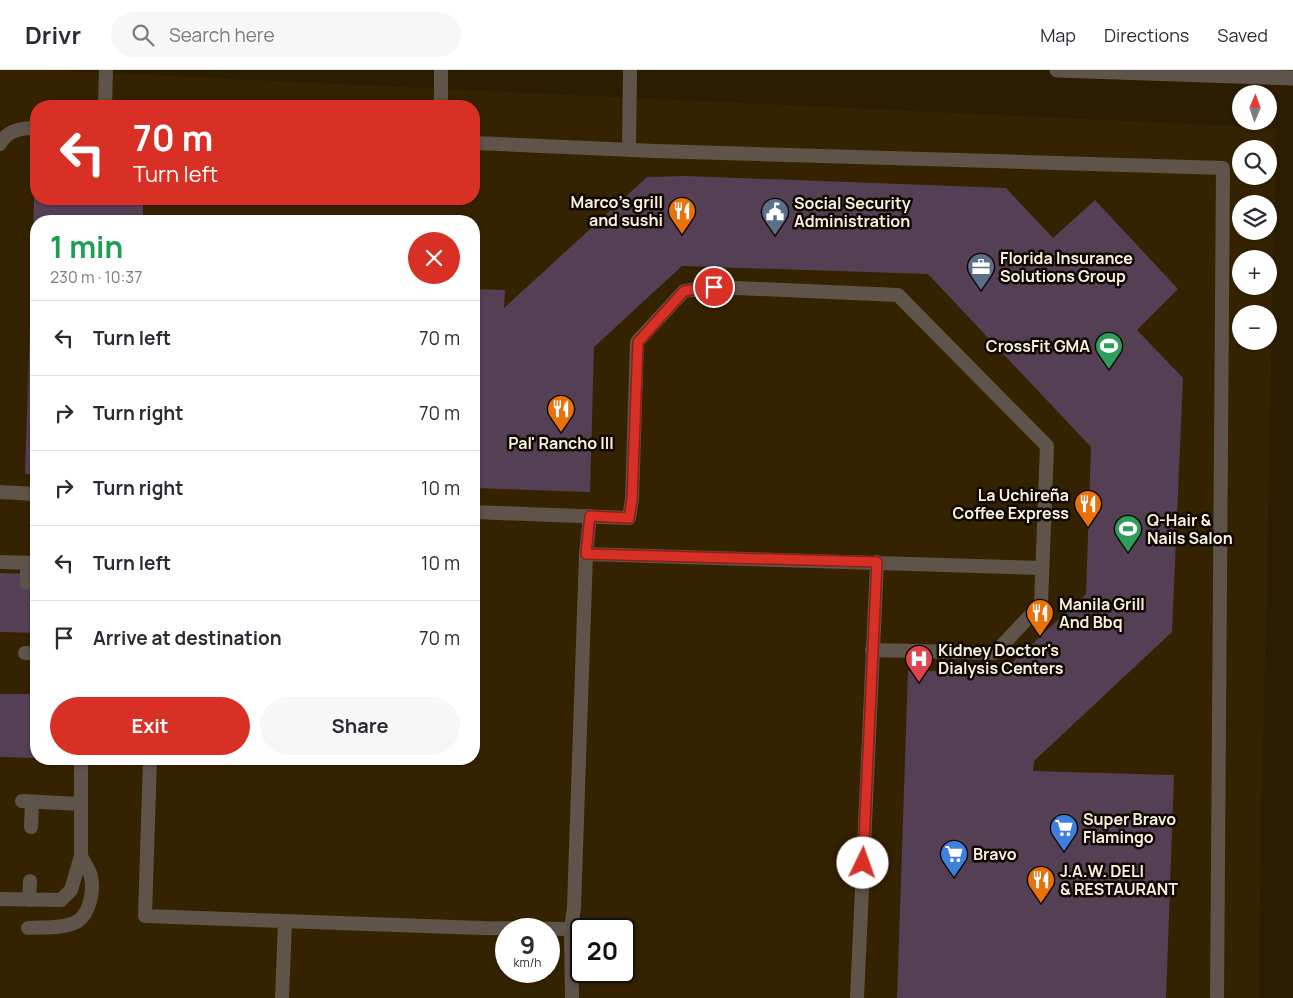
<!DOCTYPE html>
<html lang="en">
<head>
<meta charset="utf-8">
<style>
	:root { --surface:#fff; --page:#f7f7f7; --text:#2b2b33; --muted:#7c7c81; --line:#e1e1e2; --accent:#d93025 }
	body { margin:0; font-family:Manrope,sans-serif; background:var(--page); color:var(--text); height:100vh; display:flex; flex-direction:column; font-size:19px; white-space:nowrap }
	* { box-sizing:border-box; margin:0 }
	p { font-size:16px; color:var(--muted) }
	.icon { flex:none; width:28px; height:28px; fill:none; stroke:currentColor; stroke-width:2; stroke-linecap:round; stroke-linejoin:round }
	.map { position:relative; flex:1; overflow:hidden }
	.drawer { position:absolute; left:30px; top:145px; width:450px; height:550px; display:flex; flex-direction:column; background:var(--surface); border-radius:20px; box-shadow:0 1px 4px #0004 }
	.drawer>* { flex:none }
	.banner { position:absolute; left:30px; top:30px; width:450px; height:105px; border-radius:20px; box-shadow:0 1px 4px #0004; background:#d93025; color:#fff; overflow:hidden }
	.needle { width:32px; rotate:2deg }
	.tools { position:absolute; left:1232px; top:15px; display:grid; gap:10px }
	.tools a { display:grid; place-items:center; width:45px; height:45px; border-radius:50%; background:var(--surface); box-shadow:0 1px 4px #0004; font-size:25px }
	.speed { position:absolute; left:495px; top:848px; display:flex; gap:10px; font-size:25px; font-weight:700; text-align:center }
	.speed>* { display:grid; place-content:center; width:65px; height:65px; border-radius:50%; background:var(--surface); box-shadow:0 1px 4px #0004; line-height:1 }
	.speed small { font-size:12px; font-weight:400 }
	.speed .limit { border:2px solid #111; border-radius:8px; background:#fff; color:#111 }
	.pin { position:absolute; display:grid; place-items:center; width:42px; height:42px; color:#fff; margin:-21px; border:2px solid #fff; border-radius:50%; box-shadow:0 1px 5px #0007 }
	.me { position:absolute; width:55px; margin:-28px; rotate:3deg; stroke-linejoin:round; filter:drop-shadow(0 0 4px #0008) }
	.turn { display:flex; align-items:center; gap:18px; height:105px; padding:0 20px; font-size:22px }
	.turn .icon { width:65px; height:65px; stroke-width:2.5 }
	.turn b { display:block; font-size:35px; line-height:42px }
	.round { display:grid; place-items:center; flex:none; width:52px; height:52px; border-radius:26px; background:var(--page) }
	.head { display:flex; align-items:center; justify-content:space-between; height:85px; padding:0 20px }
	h1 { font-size:30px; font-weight:700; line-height:38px; color:#1e9e55 }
	.button { display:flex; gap:10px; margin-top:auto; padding:10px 20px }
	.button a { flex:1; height:58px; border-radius:30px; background:var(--accent); color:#fff; font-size:20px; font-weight:700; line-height:58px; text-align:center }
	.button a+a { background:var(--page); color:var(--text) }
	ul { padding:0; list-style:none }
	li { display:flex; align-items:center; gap:15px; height:75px; padding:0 20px; border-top:1px solid var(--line) }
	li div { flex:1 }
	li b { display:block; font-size:19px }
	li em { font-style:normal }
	header { display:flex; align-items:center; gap:30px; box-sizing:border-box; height:70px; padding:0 25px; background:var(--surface); border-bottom:1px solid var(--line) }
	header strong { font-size:24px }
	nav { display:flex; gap:28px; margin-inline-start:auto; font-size:18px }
	.search { width:350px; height:45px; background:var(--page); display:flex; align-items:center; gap:12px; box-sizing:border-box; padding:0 18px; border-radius:28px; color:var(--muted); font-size:19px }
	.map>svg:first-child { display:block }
	.built { fill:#352200; fill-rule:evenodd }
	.building { fill:#553f55 }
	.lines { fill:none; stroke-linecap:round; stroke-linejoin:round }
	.lane { stroke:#5e5449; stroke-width:14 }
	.street { stroke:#5e5449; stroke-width:15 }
	.route-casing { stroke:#8d1f18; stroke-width:12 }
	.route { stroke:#d93025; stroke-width:9 }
	.labels { text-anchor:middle; stroke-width:5; stroke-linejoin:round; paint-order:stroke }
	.poi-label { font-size:16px; font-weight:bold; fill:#faf0e0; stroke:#0f0901; text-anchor:start }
</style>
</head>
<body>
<header>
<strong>Drivr</strong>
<div class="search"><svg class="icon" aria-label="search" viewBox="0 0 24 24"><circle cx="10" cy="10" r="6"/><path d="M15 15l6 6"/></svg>Search here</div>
<nav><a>Map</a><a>Directions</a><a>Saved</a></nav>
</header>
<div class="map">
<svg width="1293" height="928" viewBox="0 0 1293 928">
	<rect width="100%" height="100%" fill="#2c1d01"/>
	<path class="built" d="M0 0H41L1276 58 1258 928H0ZM36 36H474V129H36ZM1241 79H1269V106H1241ZM1241 134H1269V161H1241ZM36 151H474V689H36ZM1241 189H1269V216H1241ZM1241 244H1269V271H1241ZM506 859H549V901H506ZM581 859H624V901H581Z"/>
	<path class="building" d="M35 102H36V129H176L175 135H143V151H36V404H25Z
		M686 106 1006 118 1053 168 1095 130 1178 219 1137 260 1183 308 1172 562 1034 691 1033 701 1174 705 1166 928H897L908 601H1003L1086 524 1091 377 928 204 682 196 594 277 590 422 474 418V219L505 220 504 238 647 107Z
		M0 503 36 504V563L0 562Z
		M0 624H36V688L0 687Z"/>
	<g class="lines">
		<path class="lane" d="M105 36 106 0
			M441 36V0
			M474 73 655 81 1223 98 1217 928
			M0 74C7 60 22 58 36 58
			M629 79 630 0
			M0 422 36 424
			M474 442 629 448 632 429 637 272 684 221 714 217 898 225 1047 376 1041 534 995 583 872 580
			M586 484 1042 498
			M0 492 36 493
			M27 513V493
			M25 583H36
			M150 689 145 846 482 858 571 859
			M22 731 81 734
			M31 757 32 732
			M0 829 61 830 71 820 81 786V689
			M29 830 30 811
			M28 858C42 857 65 859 78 851 90 843 94 820 91 807 90 800 84 793 81 786
			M282 928 285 852
			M572 928 571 859 574 837 586 484 590 446
			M857 928 877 492"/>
		<path class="street" d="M1057 0 1293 8"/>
	</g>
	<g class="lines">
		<defs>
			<path id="route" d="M714 217 684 221 638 272 632 429 629 448 590 446 586 484 877 492 863 793"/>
		</defs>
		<use href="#route" class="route-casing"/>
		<use href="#route" class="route"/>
	</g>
	<defs>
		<symbol id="restaurant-pin" viewBox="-11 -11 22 30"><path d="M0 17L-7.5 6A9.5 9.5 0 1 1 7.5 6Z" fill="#e8710a" stroke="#0f0901"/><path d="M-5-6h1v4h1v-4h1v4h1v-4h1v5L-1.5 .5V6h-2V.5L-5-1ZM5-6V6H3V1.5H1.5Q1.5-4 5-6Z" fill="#fff"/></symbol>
		<symbol id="civic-pin" viewBox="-11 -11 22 30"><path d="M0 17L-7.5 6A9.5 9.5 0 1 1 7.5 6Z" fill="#5c6f8a" stroke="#0f0901"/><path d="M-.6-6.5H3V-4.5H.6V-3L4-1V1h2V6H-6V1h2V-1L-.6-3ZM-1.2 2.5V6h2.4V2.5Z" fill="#fff"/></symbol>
		<symbol id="office-pin" viewBox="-11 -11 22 30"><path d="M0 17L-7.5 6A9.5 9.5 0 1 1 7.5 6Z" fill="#5c6f8a" stroke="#0f0901"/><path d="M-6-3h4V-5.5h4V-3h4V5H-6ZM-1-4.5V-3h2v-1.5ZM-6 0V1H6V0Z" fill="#fff"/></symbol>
		<symbol id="stadium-pin" viewBox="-11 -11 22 30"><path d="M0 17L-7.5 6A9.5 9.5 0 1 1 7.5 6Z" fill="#2e9e5b" stroke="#0f0901"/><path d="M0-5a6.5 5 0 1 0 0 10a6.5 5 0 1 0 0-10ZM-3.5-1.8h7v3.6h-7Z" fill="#fff"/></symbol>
		<symbol id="hospital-pin" viewBox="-11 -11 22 30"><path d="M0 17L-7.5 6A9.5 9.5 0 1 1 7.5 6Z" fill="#e0444e" stroke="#0f0901"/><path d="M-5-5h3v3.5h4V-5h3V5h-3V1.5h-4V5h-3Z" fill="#fff"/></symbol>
		<symbol id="supermarket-pin" viewBox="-11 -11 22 30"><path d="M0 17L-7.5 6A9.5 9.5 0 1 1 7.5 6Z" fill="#3f7fe0" stroke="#0f0901"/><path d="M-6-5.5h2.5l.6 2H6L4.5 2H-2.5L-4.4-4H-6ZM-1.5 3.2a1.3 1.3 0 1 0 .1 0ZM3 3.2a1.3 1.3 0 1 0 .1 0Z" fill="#fff"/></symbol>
	</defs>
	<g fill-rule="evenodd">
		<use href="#restaurant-pin" x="666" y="125" width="32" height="43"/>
		<use href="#civic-pin" x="759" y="126" width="32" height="43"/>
		<use href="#office-pin" x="965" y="181" width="32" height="43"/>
		<use href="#stadium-pin" x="1093" y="260" width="32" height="43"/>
		<use href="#restaurant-pin" x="545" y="323" width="32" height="43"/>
		<use href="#restaurant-pin" x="1072" y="418" width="32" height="43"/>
		<use href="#stadium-pin" x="1112" y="443" width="32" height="43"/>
		<use href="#restaurant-pin" x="1024" y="527" width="32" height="43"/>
		<use href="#hospital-pin" x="903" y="573" width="32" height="43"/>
		<use href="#supermarket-pin" x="1048" y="742" width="32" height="43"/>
		<use href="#supermarket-pin" x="938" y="768" width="32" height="43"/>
		<use href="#restaurant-pin" x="1025" y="794" width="32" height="43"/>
	</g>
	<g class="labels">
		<g class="poi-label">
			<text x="663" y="138" text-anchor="end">Marco's grill<tspan x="663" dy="18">and sushi</tspan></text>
			<text x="794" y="139">Social Security<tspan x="794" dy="18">Administration</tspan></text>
			<text x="1000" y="194">Florida Insurance<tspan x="1000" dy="18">Solutions Group</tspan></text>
			<text x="1090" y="282" text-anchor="end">CrossFit GMA</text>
			<text x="561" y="379" text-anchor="middle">Pal' Rancho III</text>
			<text x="1069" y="431" text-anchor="end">La Uchireña<tspan x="1069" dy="18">Coffee Express</tspan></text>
			<text x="1147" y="456">Q-Hair &amp;<tspan x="1147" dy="18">Nails Salon</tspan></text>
			<text x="1059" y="540">Manila Grill<tspan x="1059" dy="18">And Bbq</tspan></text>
			<text x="938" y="586">Kidney Doctor's<tspan x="938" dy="18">Dialysis Centers</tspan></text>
			<text x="1083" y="755">Super Bravo<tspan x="1083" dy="18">Flamingo</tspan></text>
			<text x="973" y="790">Bravo</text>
			<text x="1060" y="807">J.A.W. DELI<tspan x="1060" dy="18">&amp; RESTAURANT</tspan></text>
		</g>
	</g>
</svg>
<div class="tools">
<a><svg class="needle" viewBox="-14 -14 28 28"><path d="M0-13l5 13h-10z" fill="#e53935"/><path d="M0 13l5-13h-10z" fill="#7c7c81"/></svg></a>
<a><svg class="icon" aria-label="search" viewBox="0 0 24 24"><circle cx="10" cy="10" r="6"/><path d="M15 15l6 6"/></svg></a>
<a><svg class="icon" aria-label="layers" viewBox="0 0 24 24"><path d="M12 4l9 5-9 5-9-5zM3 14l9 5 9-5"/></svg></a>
<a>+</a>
<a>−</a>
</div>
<div class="speed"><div>9<small>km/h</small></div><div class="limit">20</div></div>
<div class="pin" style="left:714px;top:217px;background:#d93025"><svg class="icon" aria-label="arrive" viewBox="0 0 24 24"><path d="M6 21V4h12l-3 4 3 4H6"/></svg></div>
<svg class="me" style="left:863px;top:793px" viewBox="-20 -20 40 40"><circle r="19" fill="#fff"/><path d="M0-13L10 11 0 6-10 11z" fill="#d93025"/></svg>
<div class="banner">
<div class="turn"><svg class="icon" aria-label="left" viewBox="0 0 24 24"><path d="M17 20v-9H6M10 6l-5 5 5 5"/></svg><div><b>70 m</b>Turn left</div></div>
</div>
<section class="drawer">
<div class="head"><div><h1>1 min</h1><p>230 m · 10:37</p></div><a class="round" style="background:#d93025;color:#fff"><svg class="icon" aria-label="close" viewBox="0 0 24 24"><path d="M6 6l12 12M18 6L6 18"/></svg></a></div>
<ul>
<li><svg class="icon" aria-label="left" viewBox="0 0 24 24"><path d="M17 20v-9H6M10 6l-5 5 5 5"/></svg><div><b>Turn left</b></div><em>70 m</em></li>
<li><svg class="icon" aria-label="right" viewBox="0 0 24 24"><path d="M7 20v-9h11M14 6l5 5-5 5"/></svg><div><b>Turn right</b></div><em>70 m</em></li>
<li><svg class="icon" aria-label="right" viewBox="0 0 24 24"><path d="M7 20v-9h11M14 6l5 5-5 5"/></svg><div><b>Turn right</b></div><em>10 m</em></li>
<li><svg class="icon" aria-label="left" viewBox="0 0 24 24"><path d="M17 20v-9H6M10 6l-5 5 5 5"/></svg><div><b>Turn left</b></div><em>10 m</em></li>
<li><svg class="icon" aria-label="arrive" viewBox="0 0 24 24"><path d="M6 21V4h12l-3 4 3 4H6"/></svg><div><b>Arrive at destination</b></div><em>70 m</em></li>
</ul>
<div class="button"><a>Exit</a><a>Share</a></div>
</section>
</div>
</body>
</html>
